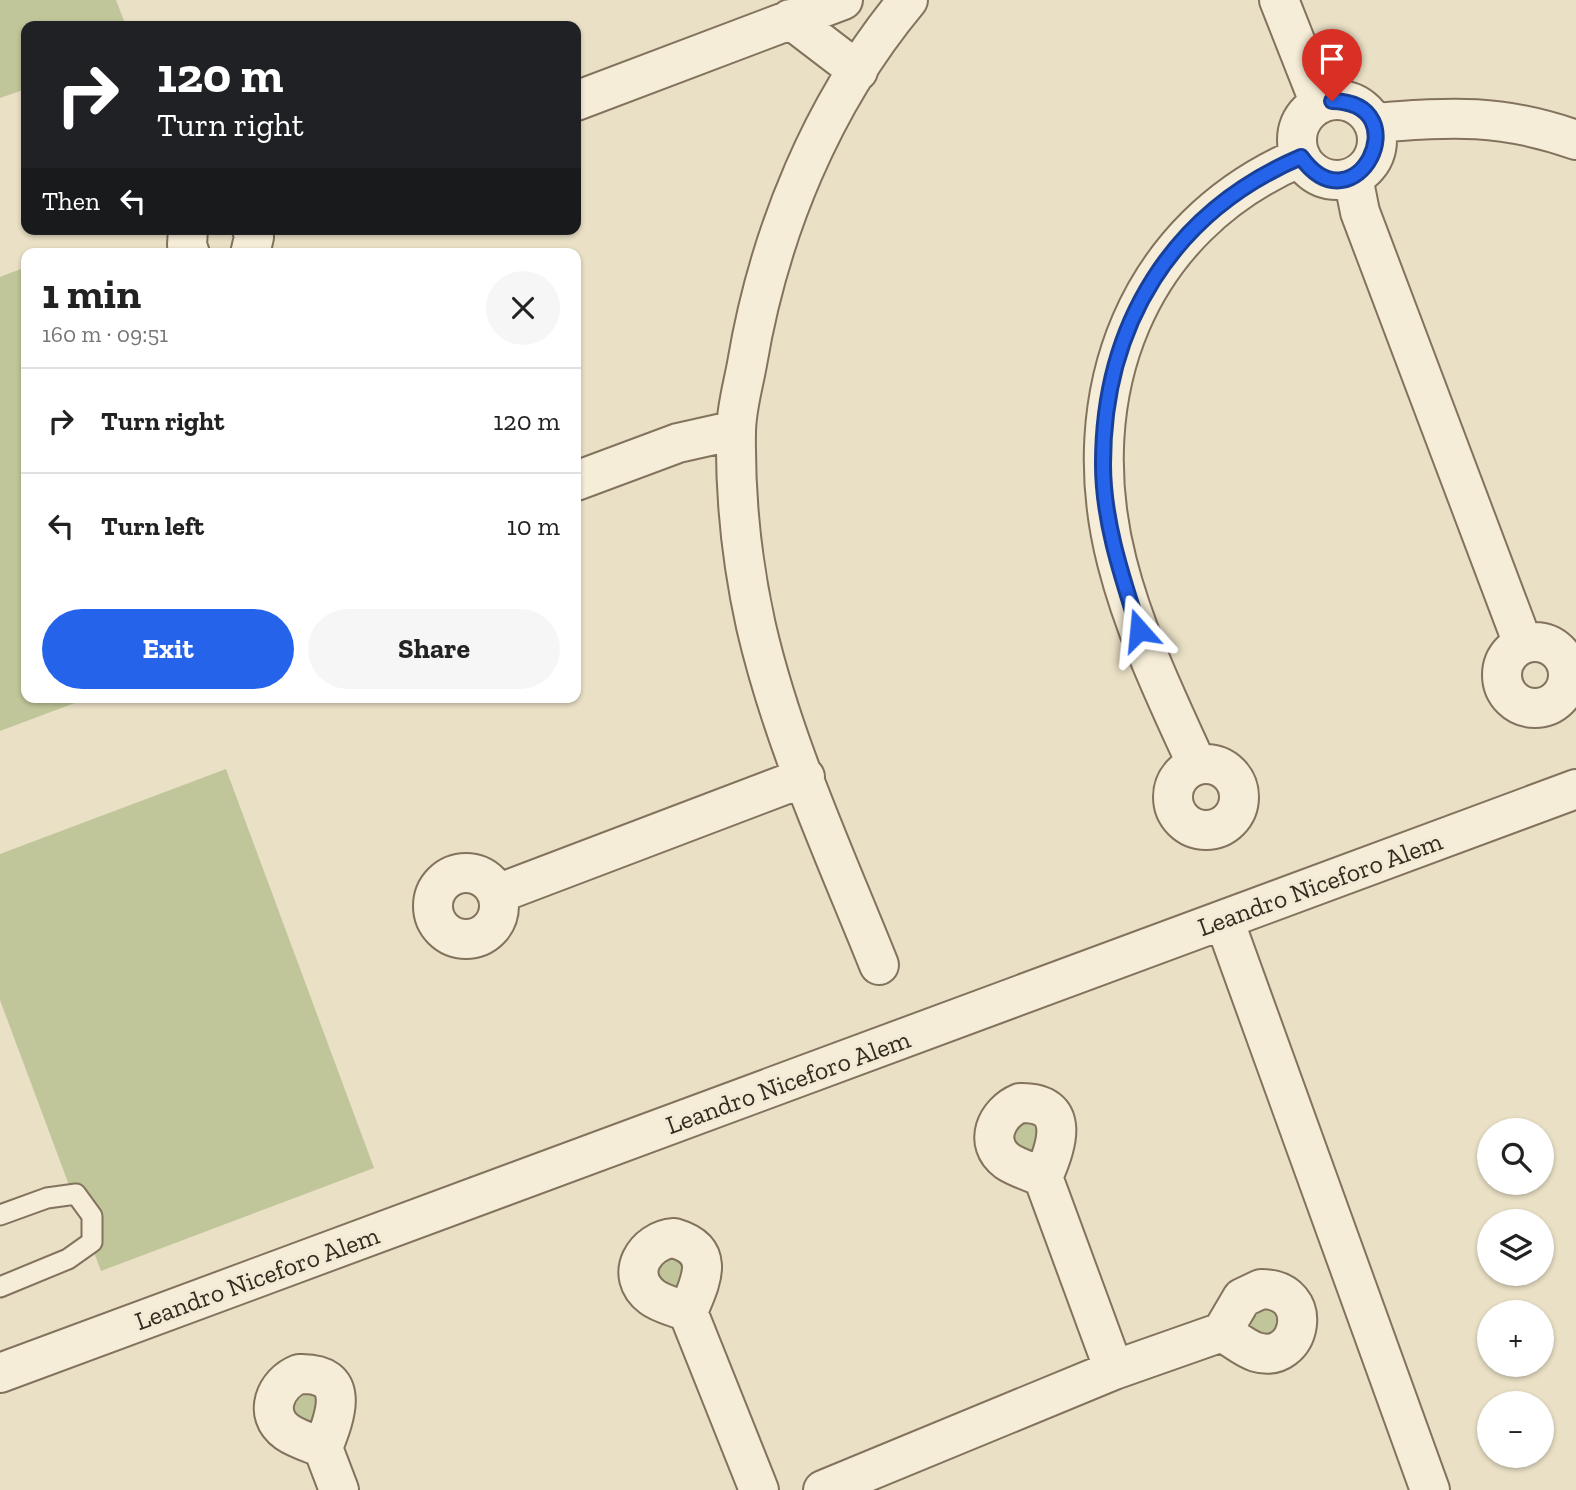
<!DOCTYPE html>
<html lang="en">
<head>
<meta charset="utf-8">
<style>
	:root { --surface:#fff; --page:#f6f6f6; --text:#222; --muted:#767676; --line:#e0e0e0; --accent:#2563eb }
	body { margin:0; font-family:"Zilla Slab",serif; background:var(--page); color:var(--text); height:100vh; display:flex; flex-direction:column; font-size:26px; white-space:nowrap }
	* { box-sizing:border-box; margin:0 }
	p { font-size:23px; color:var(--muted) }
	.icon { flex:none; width:38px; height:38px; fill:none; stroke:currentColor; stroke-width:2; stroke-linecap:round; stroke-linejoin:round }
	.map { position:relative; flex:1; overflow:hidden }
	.side { position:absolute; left:21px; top:248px; width:560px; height:455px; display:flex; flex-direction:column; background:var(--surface); border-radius:14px; box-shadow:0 2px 5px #0004 }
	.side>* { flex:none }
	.top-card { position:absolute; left:21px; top:21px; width:560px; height:214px; border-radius:14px; box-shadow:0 2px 5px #0004; background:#202124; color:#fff; overflow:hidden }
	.fabs { position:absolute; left:1477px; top:1118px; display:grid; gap:14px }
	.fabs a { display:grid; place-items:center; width:77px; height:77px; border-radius:50%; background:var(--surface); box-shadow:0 2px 5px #0004; font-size:35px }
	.pin { position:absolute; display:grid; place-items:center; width:60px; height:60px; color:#fff; margin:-72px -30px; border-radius:50% 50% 50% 0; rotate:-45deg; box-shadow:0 0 7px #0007 }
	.pin .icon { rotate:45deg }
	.me { position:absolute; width:77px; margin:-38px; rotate:342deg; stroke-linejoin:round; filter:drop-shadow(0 0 5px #0008) }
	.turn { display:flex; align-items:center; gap:24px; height:147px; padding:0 21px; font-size:32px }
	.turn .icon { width:91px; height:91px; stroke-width:2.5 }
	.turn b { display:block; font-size:49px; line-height:60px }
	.then { display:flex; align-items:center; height:66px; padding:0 21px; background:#0003; gap:14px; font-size:26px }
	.round { display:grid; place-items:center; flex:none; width:74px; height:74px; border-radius:37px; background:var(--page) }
	.headline { display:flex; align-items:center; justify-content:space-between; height:119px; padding:0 21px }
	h1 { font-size:42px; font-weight:700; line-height:52px }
	.action { display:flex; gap:14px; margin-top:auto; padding:14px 21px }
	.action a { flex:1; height:80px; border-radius:42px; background:var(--accent); color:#fff; font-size:28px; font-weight:700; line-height:80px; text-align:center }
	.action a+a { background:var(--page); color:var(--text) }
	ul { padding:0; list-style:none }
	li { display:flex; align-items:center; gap:21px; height:105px; padding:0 21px; border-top:2px solid var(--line) }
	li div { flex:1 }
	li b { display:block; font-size:26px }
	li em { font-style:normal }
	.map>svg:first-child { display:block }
	.green { fill:#c0c69a }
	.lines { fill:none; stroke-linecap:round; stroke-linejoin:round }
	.service-casing { stroke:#83725d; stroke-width:23 }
	.minor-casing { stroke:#83725d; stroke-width:42 }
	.service { stroke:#f5edd7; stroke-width:19 }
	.minor { stroke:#f5edd7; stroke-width:38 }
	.route-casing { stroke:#184099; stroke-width:18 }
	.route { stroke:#2563eb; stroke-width:12 }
	.labels { text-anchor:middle; stroke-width:6; stroke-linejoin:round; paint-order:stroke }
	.street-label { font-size:26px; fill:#342a1f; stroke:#f2ead4 }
</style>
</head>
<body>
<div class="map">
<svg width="1576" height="1490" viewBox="0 0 1576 1490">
	<rect width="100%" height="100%" fill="#e9e0c5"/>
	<path class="green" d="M0 0H116L126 26H26V89L0 98Z
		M26 267V698H88L0 731V277Z
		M226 769 374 1168 101 1271 0 1000V854Z
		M1037 1115 1046 1147 1020 1157 1005 1127Z
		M681 1250 685 1288 664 1292 649 1262Z
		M1277 1301 1280 1339 1246 1333 1245 1311Z
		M316 1385 326 1418 299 1428 285 1398Z"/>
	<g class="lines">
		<defs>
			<path id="service" d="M0 1215 47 1198 76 1194 92 1216V1242L68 1259 0 1287"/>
			<path id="minor" d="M1279 0 1320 104
				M790 19 858 71
				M1297 140a40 40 0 1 1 80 0a40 40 0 1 1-80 0Z
				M576 101 843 0
				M1373 123C1452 117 1499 113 1576 140
				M1353 177 1360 212 1523 644
				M188 229 187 245 190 254
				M250 254 254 237 252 229
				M576 481 678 443 736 430
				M1502 675a33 33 0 1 1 66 0a33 33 0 1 1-66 0Z
				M1173 797a33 33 0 1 1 66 0a33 33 0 1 1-66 0Z
				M1197 765C1167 699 1135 633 1117 562 1074 394 1136 227 1301 157
				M433 906a33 33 0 1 1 66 0a33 33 0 1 1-66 0Z
				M497 894 805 777
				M1224 920 1430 1490
				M879 965C835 855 783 743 756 626 742 563 735 497 736 432 736 410 743 386 747 364 769 233 822 103 908 0
				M1020 1103C1072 1102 1057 1146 1043 1177 1032 1172 1017 1168 1007 1161 983 1143 996 1113 1020 1103Z
				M1043 1177 1114 1370
				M674 1238C718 1251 700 1282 688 1312 676 1307 661 1304 652 1297 623 1275 645 1240 674 1238Z
				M1261 1289C1318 1289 1301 1366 1256 1352 1244 1348 1233 1338 1222 1332L1242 1298Z
				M688 1312 759 1490
				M0 1373 1576 789
				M299 1374C353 1372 335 1417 323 1448 311 1443 297 1439 287 1432 262 1414 276 1383 299 1374Z
				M323 1448 339 1490
				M823 1490 1114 1370 1222 1332"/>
		</defs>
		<use href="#service" class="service-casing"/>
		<use href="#minor" class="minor-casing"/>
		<use href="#service" class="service"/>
		<use href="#minor" class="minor"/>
	</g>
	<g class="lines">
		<defs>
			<path id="route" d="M1139 630C1122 577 1103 521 1103 464 1103 325 1172 212 1301 157 1355 232 1421 103 1332 101"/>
		</defs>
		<use href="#route" class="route-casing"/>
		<use href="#route" class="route"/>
	</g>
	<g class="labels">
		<g class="street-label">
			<text transform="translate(1320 884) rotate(-20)" y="9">Leandro Niceforo Alem</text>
			<text transform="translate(788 1082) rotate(-20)" y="9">Leandro Niceforo Alem</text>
			<text transform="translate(257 1278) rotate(-20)" y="9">Leandro Niceforo Alem</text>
		</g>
	</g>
</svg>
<div class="fabs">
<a><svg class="icon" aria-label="search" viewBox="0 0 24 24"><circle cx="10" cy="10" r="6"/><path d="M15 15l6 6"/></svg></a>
<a><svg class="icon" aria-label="layers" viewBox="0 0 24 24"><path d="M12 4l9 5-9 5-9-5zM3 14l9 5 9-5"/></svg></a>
<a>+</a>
<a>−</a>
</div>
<div class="pin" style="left:1332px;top:101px;background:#d93025"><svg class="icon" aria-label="arrive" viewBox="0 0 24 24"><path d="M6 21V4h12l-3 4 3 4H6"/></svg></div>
<svg class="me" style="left:1139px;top:630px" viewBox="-20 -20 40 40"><path d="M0-17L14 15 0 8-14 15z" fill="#2563eb" stroke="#fff" stroke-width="4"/></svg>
<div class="top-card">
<div class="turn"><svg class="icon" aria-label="right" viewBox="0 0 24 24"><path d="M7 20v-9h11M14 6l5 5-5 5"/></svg><div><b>120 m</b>Turn right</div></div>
<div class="then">Then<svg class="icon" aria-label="left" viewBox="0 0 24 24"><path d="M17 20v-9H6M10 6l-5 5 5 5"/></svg></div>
</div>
<section class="side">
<div class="headline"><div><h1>1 min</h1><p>160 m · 09:51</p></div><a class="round"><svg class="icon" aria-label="close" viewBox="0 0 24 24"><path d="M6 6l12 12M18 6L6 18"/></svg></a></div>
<ul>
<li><svg class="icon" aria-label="right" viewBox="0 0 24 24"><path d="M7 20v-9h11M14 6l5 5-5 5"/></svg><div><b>Turn right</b></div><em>120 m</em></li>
<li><svg class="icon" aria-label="left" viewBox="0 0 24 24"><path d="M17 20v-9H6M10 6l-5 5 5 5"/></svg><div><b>Turn left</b></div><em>10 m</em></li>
</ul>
<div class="action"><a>Exit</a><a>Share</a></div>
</section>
</div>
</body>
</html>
